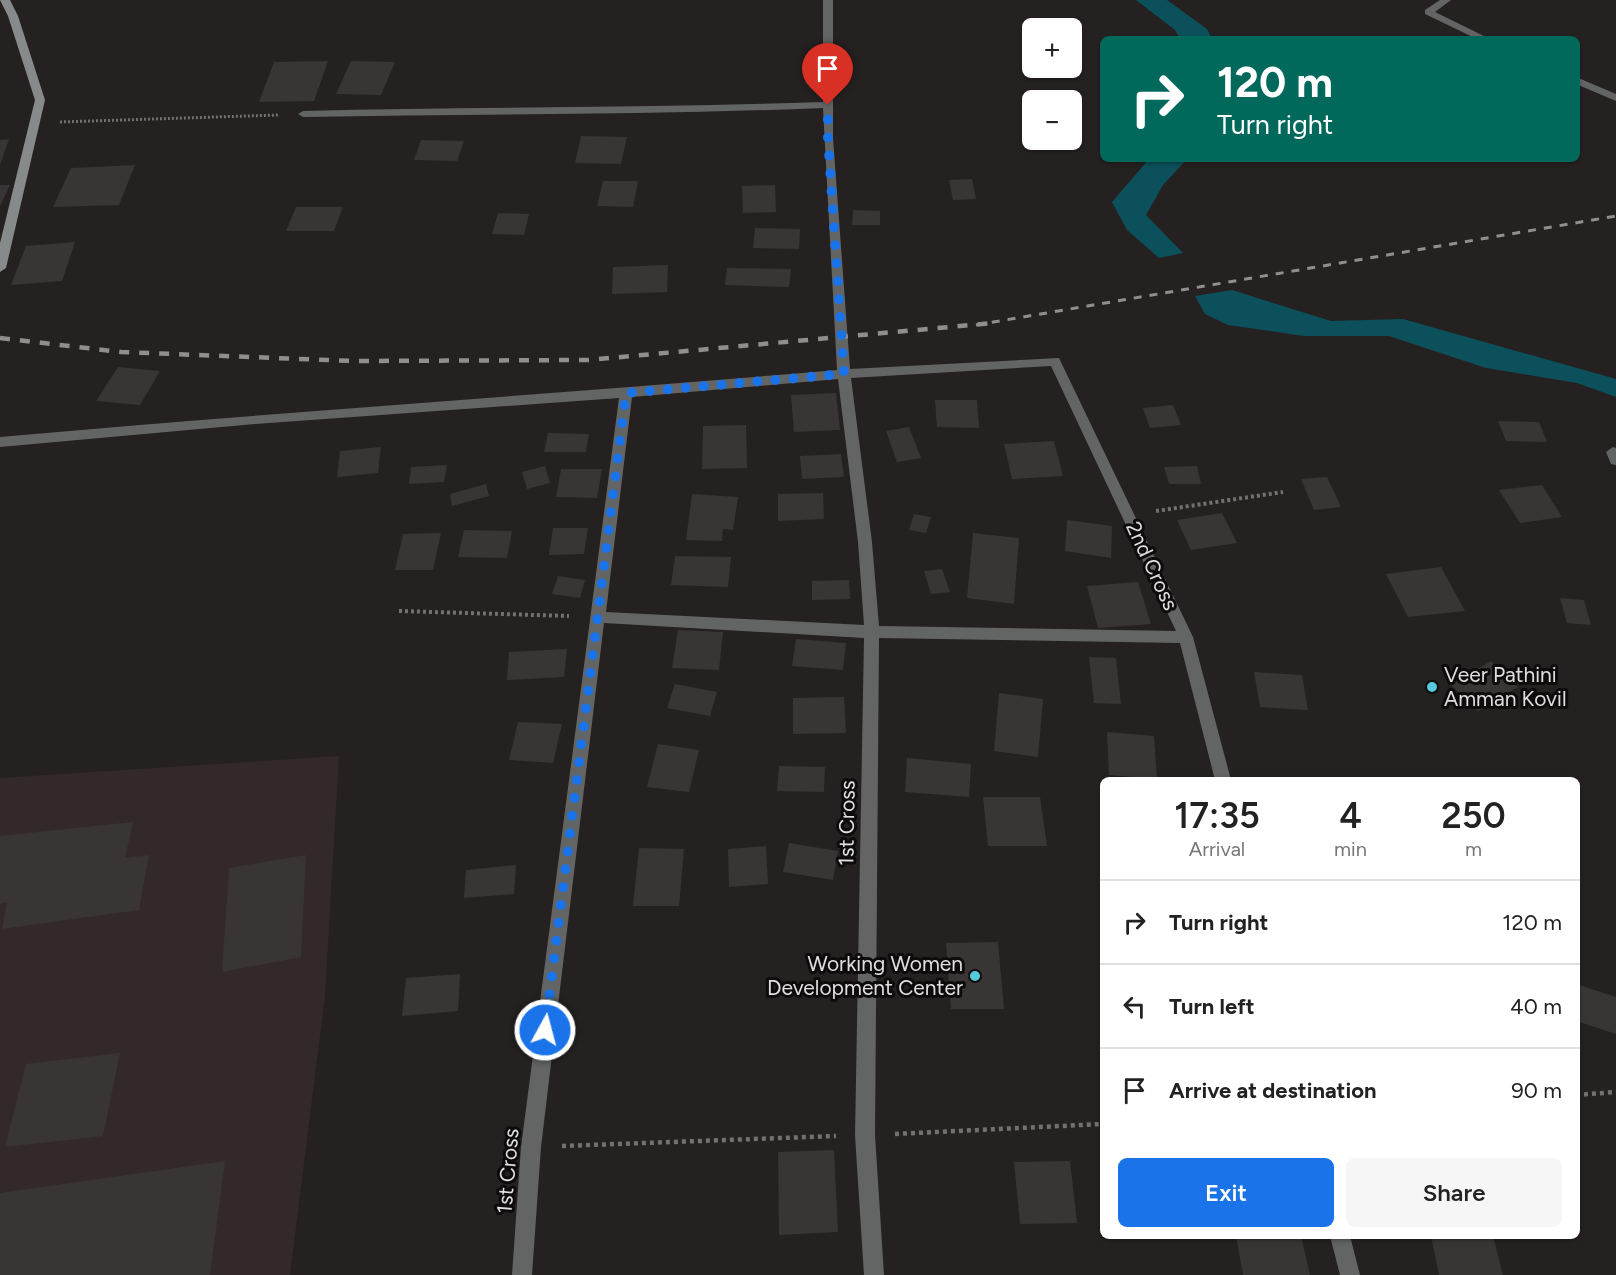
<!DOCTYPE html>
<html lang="en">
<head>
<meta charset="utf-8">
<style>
	:root { --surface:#fff; --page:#f6f6f6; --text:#222; --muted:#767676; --line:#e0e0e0; --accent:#1a73e8 }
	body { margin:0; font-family:Figtree,sans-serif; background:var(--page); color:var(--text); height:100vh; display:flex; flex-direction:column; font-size:22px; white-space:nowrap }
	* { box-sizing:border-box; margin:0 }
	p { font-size:20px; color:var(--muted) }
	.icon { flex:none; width:33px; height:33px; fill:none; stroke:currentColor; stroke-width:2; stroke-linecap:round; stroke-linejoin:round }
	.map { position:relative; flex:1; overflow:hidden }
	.drawer { position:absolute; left:1100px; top:777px; width:480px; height:462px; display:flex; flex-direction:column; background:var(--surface); border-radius:9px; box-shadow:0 2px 4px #0004 }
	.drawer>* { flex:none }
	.guide { position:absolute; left:1100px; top:36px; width:480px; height:126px; border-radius:9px; box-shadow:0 2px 4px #0004; background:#00695c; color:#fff; overflow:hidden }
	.tools { position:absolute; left:1022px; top:18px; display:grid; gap:12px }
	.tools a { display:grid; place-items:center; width:60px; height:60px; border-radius:9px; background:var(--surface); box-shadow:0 2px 4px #0004; font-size:30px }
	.pin { position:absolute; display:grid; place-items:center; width:51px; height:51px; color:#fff; margin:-62px -26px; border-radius:50% 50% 50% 0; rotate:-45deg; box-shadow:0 0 6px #0007 }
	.pin .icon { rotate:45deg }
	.me { position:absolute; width:66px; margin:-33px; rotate:7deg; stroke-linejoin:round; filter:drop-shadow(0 0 4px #0008) }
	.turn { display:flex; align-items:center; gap:21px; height:126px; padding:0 18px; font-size:27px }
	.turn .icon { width:78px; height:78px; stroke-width:2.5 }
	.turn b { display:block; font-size:42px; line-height:51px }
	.eta { display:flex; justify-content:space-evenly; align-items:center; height:102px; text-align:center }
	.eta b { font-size:36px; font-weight:600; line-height:42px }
	.primary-button { display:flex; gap:12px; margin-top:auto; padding:12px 18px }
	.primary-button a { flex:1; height:69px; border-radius:9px; background:var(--accent); color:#fff; font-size:24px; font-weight:600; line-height:69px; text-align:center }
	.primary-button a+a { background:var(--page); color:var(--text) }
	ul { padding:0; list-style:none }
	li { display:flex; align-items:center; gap:18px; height:84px; padding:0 18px; border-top:2px solid var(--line) }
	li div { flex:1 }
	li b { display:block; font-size:22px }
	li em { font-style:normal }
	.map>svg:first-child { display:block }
	.built { fill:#332929 }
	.water { fill:#0c505b }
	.building { fill:#393535 }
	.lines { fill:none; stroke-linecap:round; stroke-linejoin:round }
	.path-far2 { stroke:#747070; stroke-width:3; stroke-dasharray:2 2; stroke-linecap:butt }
	.path-far1 { stroke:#747070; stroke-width:4; stroke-dasharray:3 3; stroke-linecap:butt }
	.path { stroke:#747070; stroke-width:4.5; stroke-dasharray:4 4; stroke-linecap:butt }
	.lane { fill:#636565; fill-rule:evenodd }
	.street { fill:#636565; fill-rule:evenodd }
	.secondary { fill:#878a8b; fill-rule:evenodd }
	.rail-far1 { stroke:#918e8e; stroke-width:3; stroke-dasharray:8 8; stroke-linecap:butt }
	.rail { stroke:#918e8e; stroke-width:4.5; stroke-dasharray:10 10; stroke-linecap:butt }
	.route { stroke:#1a73e8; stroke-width:10; stroke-dasharray:0 18 }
	.poi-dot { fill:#55cadf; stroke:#0d0b0b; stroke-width:2 }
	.labels { text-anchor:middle; stroke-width:6; stroke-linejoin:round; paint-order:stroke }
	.street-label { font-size:21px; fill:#e0dede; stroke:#0d0b0b }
	.poi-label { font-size:21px; fill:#e0dede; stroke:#0d0b0b; text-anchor:start }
</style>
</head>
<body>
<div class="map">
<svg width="1616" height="1275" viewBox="0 0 1616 1275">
	<rect width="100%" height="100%" fill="#252121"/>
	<path class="built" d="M339 756 325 996 290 1275H0V778Z"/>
	<path class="water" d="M1136 0H1167L1207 29 1212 39H1180L1175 30Z
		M1149 159H1187L1163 185 1146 215 1183 253 1159 258 1127 230 1112 202Z
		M1232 290 1331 321 1403 319 1616 379V397L1577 383 1486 368 1389 336H1304L1228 325 1205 314 1195 296Z"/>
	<path class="building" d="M328 61 314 101 259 102 274 62Z
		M351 61 395 62 381 95 336 94Z
		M581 136 627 137 621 164 575 163Z
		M9 139 0 165V140Z
		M421 140 464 141 457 161 414 160Z
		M135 165 119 205 53 207 71 168Z
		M972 179 976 199 953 200 949 180Z
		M603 181H638L633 207 597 206Z
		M0 185H10L0 206Z
		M775 185 776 212 743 213 742 186Z
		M296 207H343L334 231H286Z
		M853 210 880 211V225H852Z
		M498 213 529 214 524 235 492 234Z
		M755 228 800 229 799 249 753 248Z
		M75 242 62 281 11 285 26 246Z
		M668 265 667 292 612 294 613 267Z
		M727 268 791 269 789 287 725 285Z
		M118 367 160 371 140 405 96 401Z
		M836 393 840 430 794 432 791 395Z
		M935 400H977L979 428 937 427Z
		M1173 405 1181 425 1150 428 1143 408Z
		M1498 421 1539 422 1547 442 1506 441Z
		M746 425 747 468 702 469 703 426Z
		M909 427 921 458 897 462 886 431Z
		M548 433 589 434 586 452H544Z
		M1054 441 1063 476 1012 479 1004 444Z
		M381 447 378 473 337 477 340 451Z
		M841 454 844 477 802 479 800 456Z
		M447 465 444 482 409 484 411 467Z
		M545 466 550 483 527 489 522 472Z
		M1197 466 1201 484H1169L1164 467Z
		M561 469H602L597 498 556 497Z
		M1327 477 1341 507 1314 510 1301 479Z
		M486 484 489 496 452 506 450 494Z
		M1542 485 1562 517 1520 523 1499 490Z
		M823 493 824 519 778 521V494Z
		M692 494 738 497 733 530 723 529 722 541 686 540Z
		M1222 513 1237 543 1191 550 1177 520Z
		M914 514 931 517 926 533 909 530Z
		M1067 520 1112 526 1111 558 1065 551Z
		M553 528H588L584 554 549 555Z
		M464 530 512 531 507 558 458 557Z
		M441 533 433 570H395L403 534Z
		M973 533 1019 538 1014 604 967 598Z
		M675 556 731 557 728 587 671 585Z
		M1441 567 1465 611 1408 617 1386 574Z
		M942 569 950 592 931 594 924 571Z
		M558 576 585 580 580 598 552 594Z
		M849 580 850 599 812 600V581Z
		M1138 582 1151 624 1098 628 1087 586Z
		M1560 598 1584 600 1591 625 1567 623Z
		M678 630 723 632 719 670 672 668Z
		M796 639 846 643 843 670 792 666Z
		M567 649 564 677 507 680 509 652Z
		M1089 657 1116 658 1121 704 1094 703Z
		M1491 661 1518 687 1478 711 1451 685Z
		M1254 672 1302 675 1308 710 1260 707Z
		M675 684 717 692 710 716 667 708Z
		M999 693 1043 699 1038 757 994 751Z
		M844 697 846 733 793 734V698Z
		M518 722 562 724 553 763 509 760Z
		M1107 732 1154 736 1157 779 1109 775Z
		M658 744 699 750 689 792 647 787Z
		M907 758 971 764 969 797 905 792Z
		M779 766 825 767 824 792 777 791Z
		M983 797H1040L1047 846H988Z
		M133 822 125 858 149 855 139 910 2 929 7 902 0 904V836Z
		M789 843 838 851 833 880 783 872Z
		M766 846 768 884 729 887 728 849Z
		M639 848 684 849 679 906H633Z
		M306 855 301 957 222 972 229 868Z
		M516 865 514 894 464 898 466 870Z
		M998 942 1004 1009H951L946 943Z
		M460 974 458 1011 402 1016 406 978Z
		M1576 984 1616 997V1034L1576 1021Z
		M120 1053 103 1136 5 1147 26 1064Z
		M834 1150 838 1232 779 1235 778 1152Z
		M225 1161 210 1275H0V1193Z
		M1070 1161 1077 1223 1020 1224 1014 1162Z
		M1236 1236H1301L1310 1275H1243Z
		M1431 1236H1493L1503 1275H1439Z"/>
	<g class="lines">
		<path class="path-far2" d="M60 122 278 115"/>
		<path class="path-far1" d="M1156 511 1283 492
			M399 611 569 616"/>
		<path class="path" d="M1576 1095 1616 1092
			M895 1134 1102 1124
			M562 1146 836 1136"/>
		<path class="lane" d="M1440 0H1451L1435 12 1490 39H1477L1425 14V10Z
			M1576 77 1616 94V101L1576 84Z"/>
		<path class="street" d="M823 0H833V138L850 369 1059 358 1193 637 1231 780H1215L1180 643 879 638 875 1135 884 1275H864L855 1135 864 638 604 623 541 1147 532 1275H512L521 1147 619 398 255 424 0 447V437C279 412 558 394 837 370L823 108C650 115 476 114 303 117L298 114 303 111C476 107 650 108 823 102ZM1051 366 1176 631 879 626 872 542 851 378ZM838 379 858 542 864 625 606 612 632 397Z
			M1613 447 1616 448V465L1611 464 1606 452Z
			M1330 1236H1350L1360 1275H1340Z"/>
		<path class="secondary" d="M0 0H10L18 16 45 100 6 268 0 272V243L35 100 8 16Z"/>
		<path class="rail-far1" d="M976 325 1616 216"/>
		<path class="rail" d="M0 338 121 352 353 361 588 360 993 323"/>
	</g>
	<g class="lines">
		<path class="route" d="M545 1030 626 393 844 374 828 138V105"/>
	</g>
	<g class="poi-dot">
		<circle cx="1432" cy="687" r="6"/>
		<circle cx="975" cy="976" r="6"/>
	</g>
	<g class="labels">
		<g class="street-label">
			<text transform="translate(1152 566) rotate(65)" y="7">2nd Cross</text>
			<text transform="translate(847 823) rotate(-89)" y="7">1st Cross</text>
			<text transform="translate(508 1171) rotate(-85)" y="7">1st Cross</text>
		</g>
		<g class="poi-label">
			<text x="1444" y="682">Veer Pathini<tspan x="1444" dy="24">Amman Kovil</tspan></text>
			<text x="963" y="971" text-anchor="end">Working Women<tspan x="963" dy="24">Development Center</tspan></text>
		</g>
	</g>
</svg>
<div class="tools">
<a>+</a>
<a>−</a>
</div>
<div class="pin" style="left:828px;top:105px;background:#d93025"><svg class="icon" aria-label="arrive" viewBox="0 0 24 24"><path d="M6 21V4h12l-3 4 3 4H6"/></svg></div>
<svg class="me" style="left:545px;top:1030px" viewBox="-20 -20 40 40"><circle r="17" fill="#1a73e8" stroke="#fff" stroke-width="3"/><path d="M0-11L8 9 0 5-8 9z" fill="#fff"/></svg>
<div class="guide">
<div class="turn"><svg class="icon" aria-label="right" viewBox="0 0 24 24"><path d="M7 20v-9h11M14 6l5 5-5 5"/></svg><div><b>120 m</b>Turn right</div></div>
</div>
<section class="drawer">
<div class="eta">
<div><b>17:35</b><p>Arrival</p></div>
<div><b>4</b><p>min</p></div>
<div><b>250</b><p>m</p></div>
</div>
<ul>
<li><svg class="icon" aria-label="right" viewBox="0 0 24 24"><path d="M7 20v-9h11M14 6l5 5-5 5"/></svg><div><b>Turn right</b></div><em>120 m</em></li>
<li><svg class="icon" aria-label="left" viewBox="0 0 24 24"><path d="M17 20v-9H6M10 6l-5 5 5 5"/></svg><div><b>Turn left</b></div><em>40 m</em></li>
<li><svg class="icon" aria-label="arrive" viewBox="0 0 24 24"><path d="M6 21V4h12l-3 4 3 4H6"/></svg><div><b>Arrive at destination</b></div><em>90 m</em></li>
</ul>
<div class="primary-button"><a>Exit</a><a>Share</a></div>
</section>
</div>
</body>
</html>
